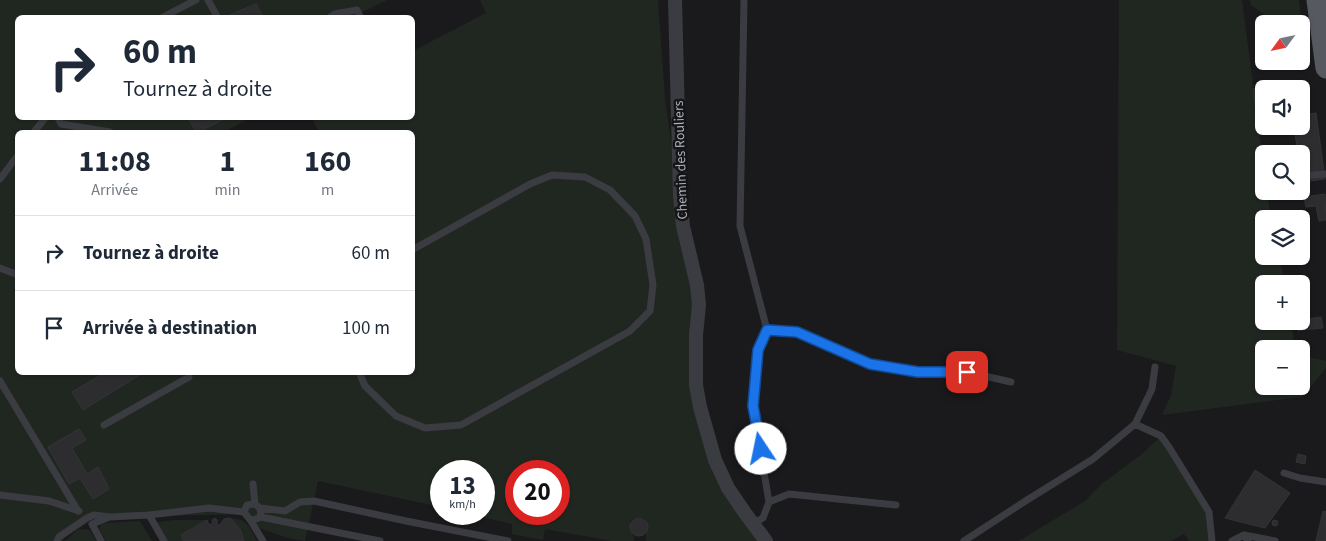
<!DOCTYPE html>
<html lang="fr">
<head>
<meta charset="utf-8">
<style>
	:root { --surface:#fff; --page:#f2f2f3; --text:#1f2937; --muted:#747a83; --line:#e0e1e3 }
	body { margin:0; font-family:"Source Sans 3",sans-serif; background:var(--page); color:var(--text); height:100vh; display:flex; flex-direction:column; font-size:19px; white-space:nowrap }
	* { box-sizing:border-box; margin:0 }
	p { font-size:16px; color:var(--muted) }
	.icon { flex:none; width:28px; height:28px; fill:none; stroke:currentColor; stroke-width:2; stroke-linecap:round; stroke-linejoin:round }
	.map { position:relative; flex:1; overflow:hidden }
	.sheet { position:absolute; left:15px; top:130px; width:400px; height:245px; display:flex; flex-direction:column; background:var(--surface); border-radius:8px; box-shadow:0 1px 4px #0004 }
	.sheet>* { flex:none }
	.hud { position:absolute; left:15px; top:15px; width:400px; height:105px; border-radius:8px; box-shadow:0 1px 4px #0004; background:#fff; color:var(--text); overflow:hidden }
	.needle { width:32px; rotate:237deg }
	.buttons { position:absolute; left:1255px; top:15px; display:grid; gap:10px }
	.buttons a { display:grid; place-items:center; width:55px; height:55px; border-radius:8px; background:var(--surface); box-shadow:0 1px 4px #0004; font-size:25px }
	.speed { position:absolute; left:430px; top:460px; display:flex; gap:10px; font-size:25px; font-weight:700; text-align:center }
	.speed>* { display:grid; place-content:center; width:65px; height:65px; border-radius:50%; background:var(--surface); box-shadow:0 1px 4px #0004; line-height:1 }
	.speed small { font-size:12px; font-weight:400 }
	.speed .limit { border:8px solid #d22; background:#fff; color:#111 }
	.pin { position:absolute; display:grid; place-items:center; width:42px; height:42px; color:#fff; margin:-21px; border-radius:10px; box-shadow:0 2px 8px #0006 }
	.me { position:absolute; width:55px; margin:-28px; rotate:349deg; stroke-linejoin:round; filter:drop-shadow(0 0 4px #0008) }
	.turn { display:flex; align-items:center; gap:18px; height:105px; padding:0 25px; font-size:22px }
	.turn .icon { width:65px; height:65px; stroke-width:2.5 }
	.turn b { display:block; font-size:35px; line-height:42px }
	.eta { display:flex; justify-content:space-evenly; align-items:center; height:85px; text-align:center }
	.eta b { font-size:30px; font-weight:700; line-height:35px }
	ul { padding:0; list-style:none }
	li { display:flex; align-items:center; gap:15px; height:75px; padding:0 25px; border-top:1px solid var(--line) }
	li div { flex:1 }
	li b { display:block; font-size:19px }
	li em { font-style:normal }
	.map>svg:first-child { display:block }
	.green { fill:#202721; fill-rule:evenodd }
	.building { fill:#2d2d30; stroke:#343438 }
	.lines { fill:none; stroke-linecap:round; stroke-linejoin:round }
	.lane { stroke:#3b3c41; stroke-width:7 }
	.street { stroke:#3b3c41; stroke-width:14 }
	.primary { stroke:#575960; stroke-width:21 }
	.route-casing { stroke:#114b97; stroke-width:12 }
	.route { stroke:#1a73e8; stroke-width:9 }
	.labels { text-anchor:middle; stroke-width:5; stroke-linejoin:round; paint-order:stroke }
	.street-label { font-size:14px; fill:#adb1bb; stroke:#151517 }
</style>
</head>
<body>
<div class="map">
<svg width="1326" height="541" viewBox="0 0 1326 541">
	<rect width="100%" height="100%" fill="#1a1a1c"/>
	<path class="green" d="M0 0H387L352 17 18 18V118H250L228 130 229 132H18V372H412V132H319L312 118H412L413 51 486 13 480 0H658L665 99 683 226 697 285 696 385 715 460 768 541H646V534L648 525 644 518C637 517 635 517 630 522 630 529 634 534 634 541H612L545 529 543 540 512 534V524L468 514H484V471H441V507L318 481 305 541 288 538 253 526 249 514 110 517 77 520 67 528 63 541H0ZM516 471H559V514H516Z
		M1119 0H1242L1264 169V191H1267L1271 219H1264V256H1279L1285 284H1264V321H1291L1295 349H1264V386H1301V355L1326 361V368L1302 397 1162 415 1171 395 1176 366 1117 350Z
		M1250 0H1299L1304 42 1301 40V24H1278L1251 5Z
		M1161 436 1209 512 1212 541H1189L1184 534 1171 541H1019L1085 501 1103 483 1142 454Z
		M230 518C248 519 249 527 257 541H244L240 529Z
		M173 520H207L181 535 184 541H164L154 523Z
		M140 521 152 541H106L100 531V525L104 523Z
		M78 529 90 530 96 541H65Z"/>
	<path class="building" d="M256 4 264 18H231L229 15Z
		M1266 87 1267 89H1264V120H1257L1253 89Z
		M1316 113 1325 179 1302 182 1301 154H1298L1294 126H1301V115Z
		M188 118H226L199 132H196Z
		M1325 194 1326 220 1319 221 1316 206 1306 207 1304 197Z
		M1321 317 1323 328 1302 330 1301 320Z
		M1297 321H1301L1302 330 1298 331Z
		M106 372H140L141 374 83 410 72 392Z
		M79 429 86 440 72 448 87 474 98 467 109 489 93 499 80 478 69 484 48 447Z
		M1298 454 1306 456 1305 464 1296 462Z
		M1255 470 1290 493 1265 528 1225 518Z
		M1323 511 1326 512V541H1316Z
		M630 527a9 9 0 1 1 18 0a9 9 0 1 1-18 0Z
		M215 518 217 520V523L219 526 224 519 230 518 240 529 244 541H184L181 535 207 520 209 525 213 523 212 520Z
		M1272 523a3 3 0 1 1 6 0a3 3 0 1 1-6 0Z"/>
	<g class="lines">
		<path class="lane" d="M208 0 218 18
			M744 0 740 226 767 330 758 350 753 406 769 502
			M161 18 196 0
			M329 18 335 14 357 10 361 18
			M58 118 61 124 110 132
			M34 132 45 118
			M1301 176 1326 174
			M0 179 18 155
			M0 268 18 275
			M767 330 797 332 870 364 918 372H967L1011 382
			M359 372 365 386 396 416 425 428 461 425 630 331 650 311 653 285 646 239 635 216 610 190 585 177 552 175 530 184 412 250
			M0 381 78 511
			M1135 424 1161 436 1169 447 1209 512 1212 541
			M104 425 189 377 188 372
			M1284 473 1300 478 1326 482
			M253 484 255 504
			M0 495 49 501 79 511
			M260 508 285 511 300 502 314 501 406 521 508 541
			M149 515 164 541
			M261 517 260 508 255 504 247 505 244 512 251 521 261 517 380 541
			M251 521 263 541
			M752 524 763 518 769 502 789 494 896 505
			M1244 535 1275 541
			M57 541 59 537 87 518 94 515 110 517 149 515 209 508 244 512
			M101 541 92 524 107 518
			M964 541 1027 500 1093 459 1135 424 1152 389 1155 367
			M1232 541 1244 535 1248 541"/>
		<path class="street" d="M675 0 680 195 683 226 697 285 699 305 696 335V385L700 407 715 460 728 488 745 513 766 541"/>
		<path class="primary" d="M1317 0 1326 68"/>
	</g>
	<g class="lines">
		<defs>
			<path id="route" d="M761 449 753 406 758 350 767 330 797 332 870 364 918 372H967"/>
		</defs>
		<use href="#route" class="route-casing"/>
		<use href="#route" class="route"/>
	</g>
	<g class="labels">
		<g class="street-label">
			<text transform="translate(680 160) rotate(-92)" y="5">Chemin des Rouliers</text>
		</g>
	</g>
</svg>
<div class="buttons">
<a><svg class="needle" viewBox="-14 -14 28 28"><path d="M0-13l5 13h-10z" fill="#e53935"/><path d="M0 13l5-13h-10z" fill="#747a83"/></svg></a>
<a><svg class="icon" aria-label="sound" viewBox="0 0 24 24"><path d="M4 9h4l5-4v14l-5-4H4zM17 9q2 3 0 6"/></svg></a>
<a><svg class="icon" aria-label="search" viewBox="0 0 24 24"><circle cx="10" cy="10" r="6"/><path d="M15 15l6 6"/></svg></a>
<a><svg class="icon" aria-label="layers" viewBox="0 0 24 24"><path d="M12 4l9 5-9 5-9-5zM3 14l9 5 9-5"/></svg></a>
<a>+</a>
<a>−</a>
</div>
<div class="speed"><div>13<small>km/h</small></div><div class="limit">20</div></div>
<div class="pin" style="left:967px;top:372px;background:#d93025"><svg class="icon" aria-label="arrive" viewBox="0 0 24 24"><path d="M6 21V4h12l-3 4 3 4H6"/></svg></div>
<svg class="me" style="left:761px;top:449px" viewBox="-20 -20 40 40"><circle r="19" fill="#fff"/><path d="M0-13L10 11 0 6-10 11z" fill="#1a73e8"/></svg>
<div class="hud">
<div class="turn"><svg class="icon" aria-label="right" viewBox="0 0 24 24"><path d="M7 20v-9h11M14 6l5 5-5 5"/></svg><div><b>60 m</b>Tournez à droite</div></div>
</div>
<section class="sheet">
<div class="eta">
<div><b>11:08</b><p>Arrivée</p></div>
<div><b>1</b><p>min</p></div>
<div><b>160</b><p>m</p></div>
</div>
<ul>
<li><svg class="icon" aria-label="right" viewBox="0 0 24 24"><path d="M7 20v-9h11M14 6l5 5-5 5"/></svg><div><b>Tournez à droite</b></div><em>60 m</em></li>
<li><svg class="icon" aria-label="arrive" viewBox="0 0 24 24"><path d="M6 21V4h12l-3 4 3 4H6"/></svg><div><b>Arrivée à destination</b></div><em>100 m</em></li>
</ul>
</section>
</div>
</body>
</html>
